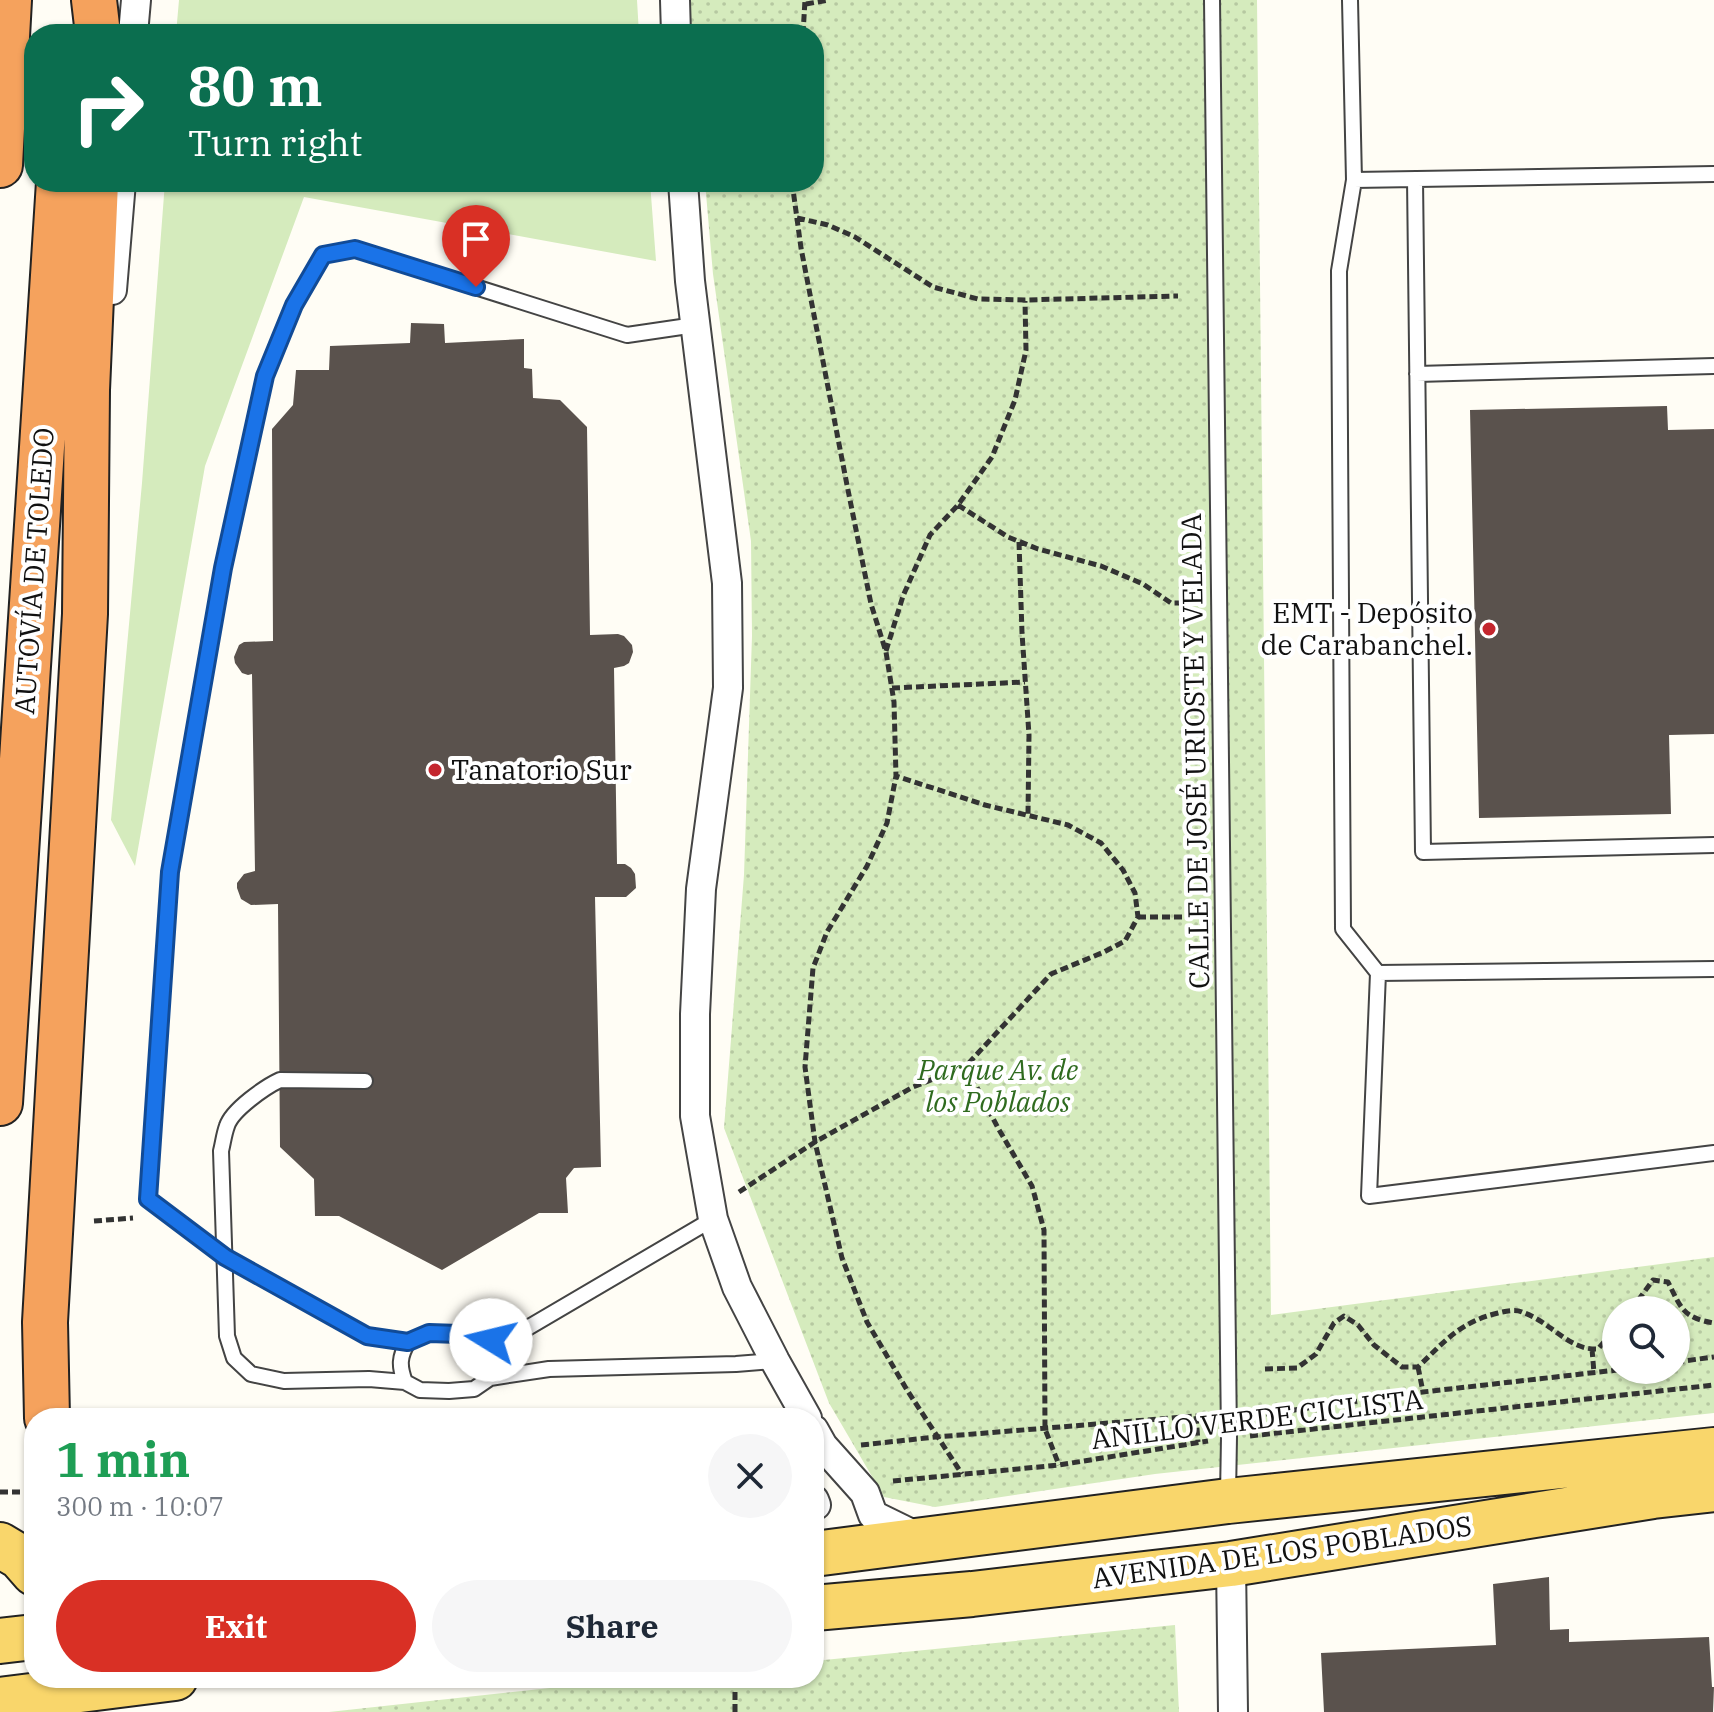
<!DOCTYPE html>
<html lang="en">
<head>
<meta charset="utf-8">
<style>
	:root { --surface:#fff; --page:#f6f6f7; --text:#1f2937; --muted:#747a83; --accent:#d93025 }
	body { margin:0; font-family:"IBM Plex Serif",serif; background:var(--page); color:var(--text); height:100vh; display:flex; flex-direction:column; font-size:30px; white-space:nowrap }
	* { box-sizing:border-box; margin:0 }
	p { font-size:26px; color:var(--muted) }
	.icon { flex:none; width:44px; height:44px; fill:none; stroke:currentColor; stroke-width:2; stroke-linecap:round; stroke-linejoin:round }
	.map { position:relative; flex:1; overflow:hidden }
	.details { position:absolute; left:24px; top:1408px; width:800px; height:280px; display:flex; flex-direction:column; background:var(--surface); border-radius:32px; box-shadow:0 2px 6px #0004 }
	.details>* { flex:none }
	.banner { position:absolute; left:24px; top:24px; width:800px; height:168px; border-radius:32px; box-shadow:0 2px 6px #0004; background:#0b6e4f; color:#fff; overflow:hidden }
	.tools { position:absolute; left:1602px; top:1296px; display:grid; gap:16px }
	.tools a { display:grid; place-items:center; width:88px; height:88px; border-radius:50%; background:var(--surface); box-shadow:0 2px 6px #0004; font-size:40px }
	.pin { position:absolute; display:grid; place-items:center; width:68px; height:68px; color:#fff; margin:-82px -34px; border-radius:50% 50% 50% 0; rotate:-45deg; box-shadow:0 0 8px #0007 }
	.pin .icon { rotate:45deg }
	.me { position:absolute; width:88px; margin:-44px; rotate:279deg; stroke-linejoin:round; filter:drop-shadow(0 0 6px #0008) }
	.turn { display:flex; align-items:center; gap:28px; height:168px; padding:0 32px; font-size:36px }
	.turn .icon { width:104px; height:104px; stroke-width:2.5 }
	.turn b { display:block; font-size:56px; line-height:68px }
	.round { display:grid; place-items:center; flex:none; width:84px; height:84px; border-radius:42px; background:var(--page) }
	.headline { display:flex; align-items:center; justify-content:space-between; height:136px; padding:0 32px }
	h1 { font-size:48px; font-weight:800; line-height:60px; color:#1e9e55 }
	.primary-button { display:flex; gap:16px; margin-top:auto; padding:16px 32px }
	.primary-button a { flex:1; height:92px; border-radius:48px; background:var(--accent); color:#fff; font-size:32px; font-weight:800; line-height:92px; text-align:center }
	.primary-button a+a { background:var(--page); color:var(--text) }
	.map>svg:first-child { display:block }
	.grass { fill:#d5ebbd }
	.park { fill:url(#park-dots); fill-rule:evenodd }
	.building { fill:#5a524d }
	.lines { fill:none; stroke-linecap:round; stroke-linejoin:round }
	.service-casing { stroke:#444; stroke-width:18 }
	.minor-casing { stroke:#444; stroke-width:32 }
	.primary-casing { stroke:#222; stroke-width:48 }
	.motorway-casing { stroke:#222; stroke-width:48 }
	.path { stroke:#333; stroke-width:5; stroke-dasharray:8 4; stroke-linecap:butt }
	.service { stroke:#fff; stroke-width:14 }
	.minor { stroke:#fff; stroke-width:28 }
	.primary { stroke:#f9d66b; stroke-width:44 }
	.motorway { stroke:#f5a25d; stroke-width:44 }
	.route-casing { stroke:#114b97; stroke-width:20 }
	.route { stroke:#1a73e8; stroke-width:14 }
	.poi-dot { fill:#c4262e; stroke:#fff; stroke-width:3 }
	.labels { text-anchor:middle; stroke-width:8; stroke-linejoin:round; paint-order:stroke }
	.street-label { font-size:28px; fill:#111; stroke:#fff }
	.poi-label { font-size:28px; fill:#111; stroke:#fff; text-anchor:end }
	.park-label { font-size:28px; font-style:italic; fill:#2f6b1f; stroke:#fff }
</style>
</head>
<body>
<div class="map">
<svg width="1714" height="1712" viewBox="0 0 1714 1712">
	<defs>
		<pattern id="park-dots" width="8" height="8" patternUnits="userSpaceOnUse" patternTransform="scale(2)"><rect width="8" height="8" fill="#d5ebbd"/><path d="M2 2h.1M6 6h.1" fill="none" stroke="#b6c8a1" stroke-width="1.8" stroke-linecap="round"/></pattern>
	</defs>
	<rect width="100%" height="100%" fill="#fffdf5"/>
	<path class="grass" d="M179 0H637L639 34H176Z
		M165 182H650L656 261 304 197 205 466 135 866 111 820 142 483Z"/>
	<path class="park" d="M689 0H1257L1271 1315 1714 1257V1413L1155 1474 935 1507 884 1497 829 1403 724 1128 744 875 752 636 751 541 713 274 705 182H814V34H691ZM1616 1310H1676V1370H1616Z
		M1175 1625 1179 1712H329L642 1678H814V1661Z"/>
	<path class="building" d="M411 323 444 324 445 343 524 339V368L532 369 533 398 560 400 587 427 590 635 618 634 624 636 632 645 633 652 629 663 624 666 614 668 617 864H625L631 868 635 874 636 888 626 897H595L601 1167 574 1168 566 1178 568 1213H539L442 1270 339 1216H315L314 1179 280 1147 278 904 251 905 241 899 237 888V883L244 874 255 871 252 674 248 675 242 673 235 663 234 657 239 645 244 642 273 641 272 429 293 405 296 370H329L330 346 410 343Z
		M1667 406 1668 430 1714 429V734L1669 735 1671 814 1479 818 1470 410Z
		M1549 1577 1550 1630 1569 1629V1642L1709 1637 1712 1687H1714L1713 1712H1324L1321 1653 1496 1645 1493 1584Z"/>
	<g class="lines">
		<defs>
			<path id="service" d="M1212 0 1229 1437 1228 1495
				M1350 0 1354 180 1339 271 1343 929 1378 973 1369 1196 1714 1153
				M1415 179 1423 852 1714 845
				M1354 180 1714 174
				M1417 374 1714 366
				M1378 973 1714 969
				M365 1081 280 1080C265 1087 232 1110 227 1126 224 1134 223 1143 221 1151L227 1336 234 1358 251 1374 284 1381 369 1379 405 1382
				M474 1339 507 1340 713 1219
				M408 1342C399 1357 399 1366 405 1382L420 1390 449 1391 474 1389 490 1378 495 1366 487 1352 474 1339 459 1334 429 1333 408 1342 367 1336 225 1257 148 1199 170 872 223 568 265 376 294 305 323 255 355 249 627 335 695 325
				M490 1378 549 1369 736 1364 775 1361"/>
			<path id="minor" d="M675 0 676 34
				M133 34 136 0
				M683 182 690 281 727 583 728 688 701 889 695 1014V1116L713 1219 737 1287 775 1361 807 1418
				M112 290 121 182
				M814 1430 823 1446 865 1493 873 1515 920 1538
				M814 1500 816 1505H814
				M1231 1564 1233 1712"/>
			<path id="primary" d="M0 1545 20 1557 34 1573
				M814 1554 1228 1501 1714 1450
				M814 1608 972 1594 1231 1564 1653 1496 1714 1489
				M0 1641 34 1637
				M0 1700 175 1678"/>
			<path id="motorway" d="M94 0 98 34
				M0 165 9 0
				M0 1103 59 182
				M47 1418 45 1322 85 614 87 390 96 182"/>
		</defs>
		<use href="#service" class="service-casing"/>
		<use href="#minor" class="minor-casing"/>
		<use href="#primary" class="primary-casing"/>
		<use href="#motorway" class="motorway-casing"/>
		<path class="path" d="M806 4 829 0
			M803 34 805 0
			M792 182 801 248 847 485 871 604 886 652 894 702 896 776 887 823 867 866 827 932 813 968 805 1067 815 1142 842 1258 867 1322 907 1390 962 1474
			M797 218 828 225 855 237 933 287 978 299 1025 300 1178 296
			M958 505 1008 537 1038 549 1101 566 1143 584 1171 603H1182
			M1019 542 1022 633 1029 735 1028 815
			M886 651 903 596 930 535 958 505 992 457 1015 400 1026 350 1025 301
			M892 688 1025 682
			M1138 917H1184
			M966 1066 998 1128 1032 1186 1044 1230 1045 1429 1059 1465
			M739 1192 815 1142 913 1087 966 1066 1051 974 1104 952 1125 941 1138 917 1135 893 1123 870 1101 843 1068 825 985 805 896 776
			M94 1221 133 1218
			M1631 1310 1653 1280 1668 1282C1681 1308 1683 1318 1714 1323
			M1592 1349 1594 1373
			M1676 1362 1714 1357
			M1418 1367 1423 1392
			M1265 1369 1297 1368 1316 1354 1334 1323 1344 1316 1358 1325 1374 1345 1402 1367H1418C1445 1341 1460 1322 1498 1313 1506 1311 1515 1309 1522 1312 1531 1315 1541 1321 1549 1327 1565 1338 1578 1350 1598 1349L1616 1328
			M1266 1414 1423 1392 1617 1370
			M1250 1436 1714 1385
			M861 1445 936 1437 1196 1416 1198 1442
			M893 1481 1059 1465 1208 1441
			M0 1492H34
			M735 1712V1678"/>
		<use href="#service" class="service"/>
		<use href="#minor" class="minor"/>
		<use href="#primary" class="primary"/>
		<use href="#motorway" class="motorway"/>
	</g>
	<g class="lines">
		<defs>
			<path id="route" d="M476 287 355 249 323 255 294 305 265 376 223 568 170 872 148 1199 225 1257 367 1336 408 1342 429 1333 459 1334 474 1339 491 1340"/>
		</defs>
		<use href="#route" class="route-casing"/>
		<use href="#route" class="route"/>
	</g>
	<g class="poi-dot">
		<circle cx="1489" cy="629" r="8"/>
		<circle cx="435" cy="770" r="8"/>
	</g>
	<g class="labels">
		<g class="street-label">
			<text transform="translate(34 571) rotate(-86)" y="10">AUTOVÍA DE TOLEDO</text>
			<text transform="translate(1195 751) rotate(-91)" y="10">CALLE DE JOSÉ URIOSTE Y VELADA</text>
			<text transform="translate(1257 1419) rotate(-7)" y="10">ANILLO VERDE CICLISTA</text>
			<text transform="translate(1282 1552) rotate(-8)" y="10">AVENIDA DE LOS POBLADOS</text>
		</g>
		<g class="poi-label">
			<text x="1473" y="623">EMT - Depósito<tspan x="1473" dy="32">de Carabanchel.</tspan></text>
			<text x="451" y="780" text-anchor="start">Tanatorio Sur</text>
		</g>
		<g class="park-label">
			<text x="998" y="1080">Parque Av. de<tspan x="998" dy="32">los Poblados</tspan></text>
		</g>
	</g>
</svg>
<div class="tools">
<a><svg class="icon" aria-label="search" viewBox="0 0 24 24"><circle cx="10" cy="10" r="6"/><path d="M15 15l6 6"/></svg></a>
</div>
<div class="pin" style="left:476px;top:287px;background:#d93025"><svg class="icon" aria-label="arrive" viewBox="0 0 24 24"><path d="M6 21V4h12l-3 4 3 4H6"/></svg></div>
<svg class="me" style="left:491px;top:1340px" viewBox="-20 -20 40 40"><circle r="19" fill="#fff"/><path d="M0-13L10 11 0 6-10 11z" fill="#1a73e8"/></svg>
<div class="banner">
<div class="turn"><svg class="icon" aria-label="right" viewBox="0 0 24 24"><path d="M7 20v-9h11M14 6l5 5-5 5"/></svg><div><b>80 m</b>Turn right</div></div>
</div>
<section class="details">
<div class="headline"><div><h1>1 min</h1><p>300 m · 10:07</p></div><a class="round"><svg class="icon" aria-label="close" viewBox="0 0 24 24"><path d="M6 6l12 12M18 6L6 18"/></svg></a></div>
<div class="primary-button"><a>Exit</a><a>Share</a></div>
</section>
</div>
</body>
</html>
